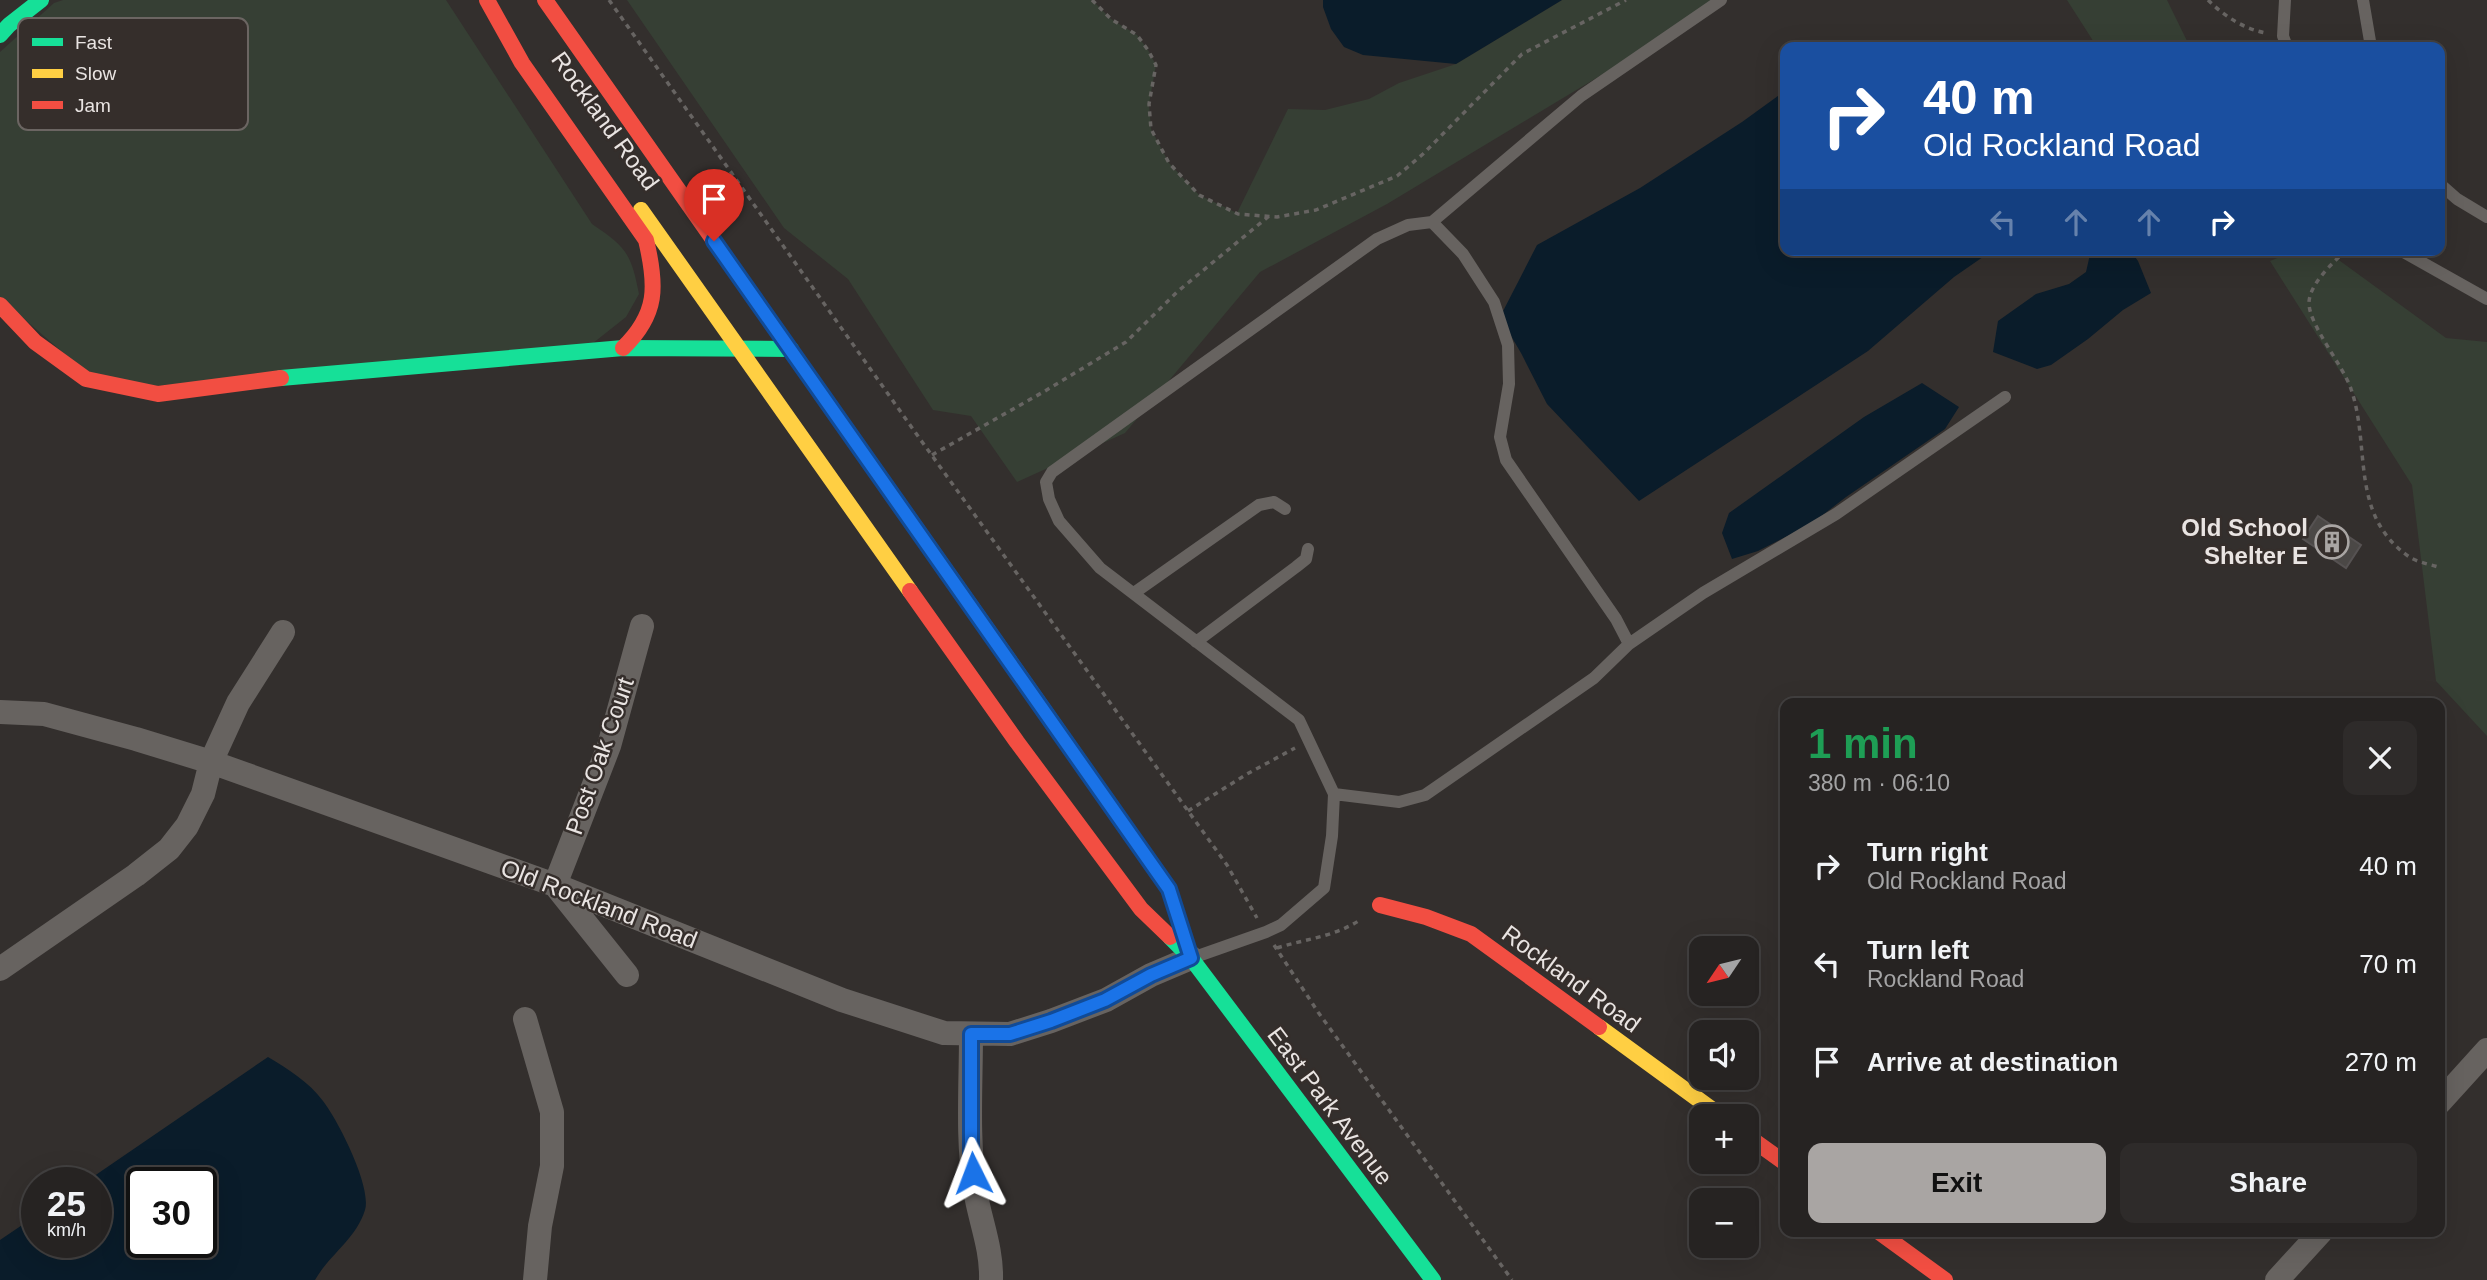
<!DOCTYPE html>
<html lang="en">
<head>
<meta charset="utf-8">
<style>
	:root { --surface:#262322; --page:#2e2b2a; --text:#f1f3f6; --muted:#a4a4a5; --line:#424040; --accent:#a9a5a3 }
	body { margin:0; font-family:Helvetica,sans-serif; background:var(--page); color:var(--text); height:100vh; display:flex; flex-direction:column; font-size:26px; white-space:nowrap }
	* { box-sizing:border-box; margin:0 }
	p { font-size:23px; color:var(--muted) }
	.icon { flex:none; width:38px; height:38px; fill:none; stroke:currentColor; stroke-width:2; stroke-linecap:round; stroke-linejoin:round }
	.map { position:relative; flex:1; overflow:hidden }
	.details { position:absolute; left:1780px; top:698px; width:665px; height:539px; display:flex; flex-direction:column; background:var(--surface); border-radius:14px; box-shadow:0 7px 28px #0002,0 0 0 2px var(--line) }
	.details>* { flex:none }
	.banner { position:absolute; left:1780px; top:42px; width:665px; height:214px; border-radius:14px; box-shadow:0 7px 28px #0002,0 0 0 2px var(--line); background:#1a4fa0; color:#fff; overflow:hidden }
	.needle { width:46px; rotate:235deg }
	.controls { position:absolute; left:1689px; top:936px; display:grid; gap:14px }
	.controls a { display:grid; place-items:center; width:70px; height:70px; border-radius:14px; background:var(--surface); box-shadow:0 7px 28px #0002,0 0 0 2px var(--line); font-size:35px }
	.speed { position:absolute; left:21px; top:1167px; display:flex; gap:14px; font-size:35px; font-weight:700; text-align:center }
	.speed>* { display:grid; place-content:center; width:91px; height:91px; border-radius:50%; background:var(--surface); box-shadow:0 7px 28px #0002,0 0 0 2px var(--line); line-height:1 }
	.speed small { font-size:18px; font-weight:400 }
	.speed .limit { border:4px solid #111; border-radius:10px; background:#fff; color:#111 }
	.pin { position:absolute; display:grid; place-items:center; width:60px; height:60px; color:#fff; margin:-72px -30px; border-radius:50% 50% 50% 0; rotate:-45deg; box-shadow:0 0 7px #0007 }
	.pin .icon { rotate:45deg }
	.me { position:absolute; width:77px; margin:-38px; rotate:357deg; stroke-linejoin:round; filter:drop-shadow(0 0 5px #0008) }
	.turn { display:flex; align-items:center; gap:24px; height:147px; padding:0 28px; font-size:32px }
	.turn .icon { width:91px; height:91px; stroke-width:2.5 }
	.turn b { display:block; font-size:49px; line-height:60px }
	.lanes { display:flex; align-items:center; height:66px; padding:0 28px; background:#0003; justify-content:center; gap:35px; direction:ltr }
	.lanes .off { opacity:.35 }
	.round { display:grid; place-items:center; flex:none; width:74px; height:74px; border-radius:14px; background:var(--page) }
	.summary { display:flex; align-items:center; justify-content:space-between; height:119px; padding:0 28px }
	h1 { font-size:42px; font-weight:700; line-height:52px; color:#1e9e55 }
	.button { display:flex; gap:14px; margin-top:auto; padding:14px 28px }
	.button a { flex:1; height:80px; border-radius:14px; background:var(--accent); color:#111; font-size:28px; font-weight:700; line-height:80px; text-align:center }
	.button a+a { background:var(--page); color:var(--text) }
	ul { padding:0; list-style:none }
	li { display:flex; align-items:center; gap:21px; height:98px; padding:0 28px }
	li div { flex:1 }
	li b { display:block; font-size:26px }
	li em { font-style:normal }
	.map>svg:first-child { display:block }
	.green { fill:#363f34 }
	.water { fill:#0a1c2a; fill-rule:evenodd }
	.building { fill:#4b4846; stroke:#565252; stroke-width:2 }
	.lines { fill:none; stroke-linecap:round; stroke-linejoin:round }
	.path { stroke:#676462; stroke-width:3.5; stroke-dasharray:5 5; stroke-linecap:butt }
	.lane { stroke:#676360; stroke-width:12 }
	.street { stroke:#676360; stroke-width:24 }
	.fast { stroke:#16e098; stroke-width:16 }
	.slow { stroke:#ffcf43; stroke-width:16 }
	.jam { stroke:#f24e42; stroke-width:16 }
	.route-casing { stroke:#114b97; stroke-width:18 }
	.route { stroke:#1a73e8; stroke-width:12 }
	.labels { text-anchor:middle; stroke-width:5; stroke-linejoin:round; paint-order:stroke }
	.street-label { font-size:24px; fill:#e9e4e2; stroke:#352e2b }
	.poi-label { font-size:24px; font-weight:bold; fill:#e9e4e2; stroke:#352e2b; text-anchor:end }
	.key { fill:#352e2b; stroke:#6b6562; stroke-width:2 }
	.key-label { font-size:19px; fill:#e9e4e2 }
</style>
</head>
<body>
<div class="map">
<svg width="2487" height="1280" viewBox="0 0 2487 1280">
	<rect width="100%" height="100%" fill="#332f2d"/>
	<path class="green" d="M63 0H446L592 224C626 247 631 253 639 294L626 317 583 351 153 386 89 375 0 298V52L54 3Z
		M627 0H1092L1111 19 1137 35 1148 50 1156 65 1149 104 1151 129 1169 163 1199 195 1237 213 1288 109 1325 110 1369 99 1399 83 1456 64 1562 0H1726L1387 204 1260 272 1125 433 1017 482 971 416 933 410 848 279 784 228Z
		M2067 0H2167L2190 47H2097Z
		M2297 250H2325L2446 338 2487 342V736L2436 681 2412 485 2270 261Z"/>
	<path class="water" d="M1323 0H1562L1456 64 1363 55 1344 47 1331 29 1323 7Z
		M1785 91V250H1993L1954 277 1868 351 1639 501 1547 404 1521 353 1500 317 1537 245 1640 188 1742 122Z
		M2091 250H2130L2138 261 2151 293 2123 310 2088 339 2051 365 2037 369 1993 352 1998 321 2036 294 2069 284 2086 272Z
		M1922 383 1959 407 1945 429 1846 497 1811 524 1758 551 1732 559 1722 533 1729 513 1864 417Z
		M268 1057C288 1069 309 1082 323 1101 338 1120 372 1187 365 1210 356 1239 329 1255 315 1280H0V1240L37 1215V1242H96V1183H84ZM142 1183H201V1242H142Z"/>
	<path class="building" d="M2318 516 2361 545 2346 568 2303 539Z"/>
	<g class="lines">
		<path class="path" d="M609 0 915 432 1227 865 1257 918
			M1092 0 1111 19 1137 35 1148 50 1156 65 1149 104 1151 129 1169 163 1199 195 1238 214 1277 217 1316 210 1397 176 1423 154 1522 54 1626 0
			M2208 0C2224 16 2244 29 2266 33
			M2346 250C2334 262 2310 283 2309 302 2308 324 2343 365 2351 389 2371 446 2349 514 2408 556 2416 562 2429 564 2438 567
			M932 455 1045 391 1126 342 1177 292 1269 216
			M1188 811 1247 774 1295 748
			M1274 945 1318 1012 1512 1280
			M1277 948C1305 939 1334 937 1360 920"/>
		<path class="lane" d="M2285 0 2283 36 2287 47
			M2363 0 2371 47
			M2440 184 2457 199 2487 217
			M1432 222 1463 254 1494 302 1508 345 1509 384 1500 437 1506 460 1616 619 1629 644
			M2400 250 2487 299
			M1134 593 1259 505 1274 502 1285 509
			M1196 642 1296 567 1306 559 1308 549
			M1334 794 1399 802 1425 795 1594 678 1629 644 1703 593 1836 514 2005 397
			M1195 957 1266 932 1281 925 1324 888 1332 836 1334 794 1299 720 1100 568 1059 521 1049 499 1046 482 1052 472 1377 239 1408 225 1432 222 1581 96 1721 0"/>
		<path class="street" d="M0 712 44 714 136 739 211 762 555 885 842 1000 944 1033 1010 1034 1051 1021 1106 1000 1151 975 1191 958
			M0 969 136 875 169 849 187 826 203 794 211 762 238 703 283 632
			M627 975 555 885 609 746 642 626
			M525 1019 552 1112V1166L540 1226 535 1280
			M971 1034C971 1086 967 1139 975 1190 980 1221 992 1248 991 1280
			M2440 1102 2487 1050
			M2277 1280 2321 1232"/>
		<path class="fast" d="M0 35 9 25 41 0
			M281 378 623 348 791 349
			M1046 713 1169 889 1190 955
			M1170 937 1191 958 1433 1280"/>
		<path class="slow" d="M641 210 910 591
			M809 376 1046 713
			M1599 1027 1721 1116"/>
		<path class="jam" d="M487 0 522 63 646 240C657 286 658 314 623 348
			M545 0 809 376
			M0 305 35 342 86 379 158 394 281 378
			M910 591 1017 742 1141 909 1170 937
			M1380 905 1426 917 1471 934 1599 1027
			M1746 1135 1785 1163
			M1879 1232 1945 1280"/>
	</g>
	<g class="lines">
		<defs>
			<path id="route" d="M714 241 1169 889 1191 958 1151 975 1105 1000 1051 1021 1010 1034H971V1153L973 1173"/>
		</defs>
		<use href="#route" class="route-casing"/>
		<use href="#route" class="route"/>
	</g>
	<defs>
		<symbol id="building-ring" viewBox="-11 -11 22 22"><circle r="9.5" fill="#352e2b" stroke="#a9a5a3" stroke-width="1.5"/><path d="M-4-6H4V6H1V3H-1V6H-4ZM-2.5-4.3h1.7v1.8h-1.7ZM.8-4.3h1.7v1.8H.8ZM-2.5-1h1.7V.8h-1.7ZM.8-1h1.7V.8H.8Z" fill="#a9a5a3"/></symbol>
	</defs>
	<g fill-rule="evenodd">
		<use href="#building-ring" x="2313" y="523" width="38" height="38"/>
	</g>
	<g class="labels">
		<g class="street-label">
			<text transform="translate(605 121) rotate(54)" y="8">Rockland Road</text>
			<text transform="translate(600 756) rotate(-71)" y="8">Post Oak Court</text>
			<text transform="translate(599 904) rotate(21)" y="8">Old Rockland Road</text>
			<text transform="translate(1571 979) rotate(36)" y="8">Rockland Road</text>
			<text transform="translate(1330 1106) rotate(53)" y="8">East Park Avenue</text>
		</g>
		<g class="poi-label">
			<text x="2308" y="536">Old School<tspan x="2308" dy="28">Shelter E</tspan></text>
		</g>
	</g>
	<rect x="18" y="18" width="230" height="112" rx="10" class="key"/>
	<rect x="32" y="38" width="31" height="8" fill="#16e098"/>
	<rect x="32" y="69" width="31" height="9" fill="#ffcf43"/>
	<rect x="32" y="101" width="31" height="8" fill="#f24e42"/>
	<g class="key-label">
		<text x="75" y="49">Fast</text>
		<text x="75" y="80">Slow</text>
		<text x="75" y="112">Jam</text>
	</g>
</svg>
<div class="controls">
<a><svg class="needle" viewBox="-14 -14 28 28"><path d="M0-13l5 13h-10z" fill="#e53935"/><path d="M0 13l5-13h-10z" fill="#a4a4a5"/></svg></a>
<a><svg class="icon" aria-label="sound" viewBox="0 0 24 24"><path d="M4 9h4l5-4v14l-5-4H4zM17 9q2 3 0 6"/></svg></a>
<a>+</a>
<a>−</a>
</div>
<div class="speed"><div>25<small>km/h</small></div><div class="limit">30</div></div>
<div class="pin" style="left:714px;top:241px;background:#d93025"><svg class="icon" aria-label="arrive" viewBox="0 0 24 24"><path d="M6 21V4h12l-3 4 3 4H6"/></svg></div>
<svg class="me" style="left:973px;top:1173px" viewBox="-20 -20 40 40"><path d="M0-17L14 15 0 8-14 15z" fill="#1a73e8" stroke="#fff" stroke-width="4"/></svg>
<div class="banner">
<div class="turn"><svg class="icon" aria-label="right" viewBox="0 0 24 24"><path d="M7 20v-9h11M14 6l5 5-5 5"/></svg><div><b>40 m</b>Old Rockland Road</div></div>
<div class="lanes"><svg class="icon off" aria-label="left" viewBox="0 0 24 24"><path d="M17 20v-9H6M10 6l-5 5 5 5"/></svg><svg class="icon off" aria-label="ahead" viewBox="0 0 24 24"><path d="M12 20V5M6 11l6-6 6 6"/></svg><svg class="icon off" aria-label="ahead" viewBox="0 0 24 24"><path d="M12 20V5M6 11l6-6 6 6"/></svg><svg class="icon" aria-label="right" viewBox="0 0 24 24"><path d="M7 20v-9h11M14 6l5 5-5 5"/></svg></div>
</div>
<section class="details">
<div class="summary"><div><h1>1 min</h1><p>380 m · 06:10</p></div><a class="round"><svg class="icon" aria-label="close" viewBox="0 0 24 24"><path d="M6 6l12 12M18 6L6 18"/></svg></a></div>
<ul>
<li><svg class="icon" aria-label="right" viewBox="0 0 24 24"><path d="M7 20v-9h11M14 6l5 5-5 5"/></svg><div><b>Turn right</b><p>Old Rockland Road</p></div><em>40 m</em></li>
<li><svg class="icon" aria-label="left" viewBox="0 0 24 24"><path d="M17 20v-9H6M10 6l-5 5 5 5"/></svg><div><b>Turn left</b><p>Rockland Road</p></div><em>70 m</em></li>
<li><svg class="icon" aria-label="arrive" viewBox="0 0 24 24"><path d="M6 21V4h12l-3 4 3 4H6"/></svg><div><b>Arrive at destination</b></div><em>270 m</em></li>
</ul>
<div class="button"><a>Exit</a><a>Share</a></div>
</section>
</div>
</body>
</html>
